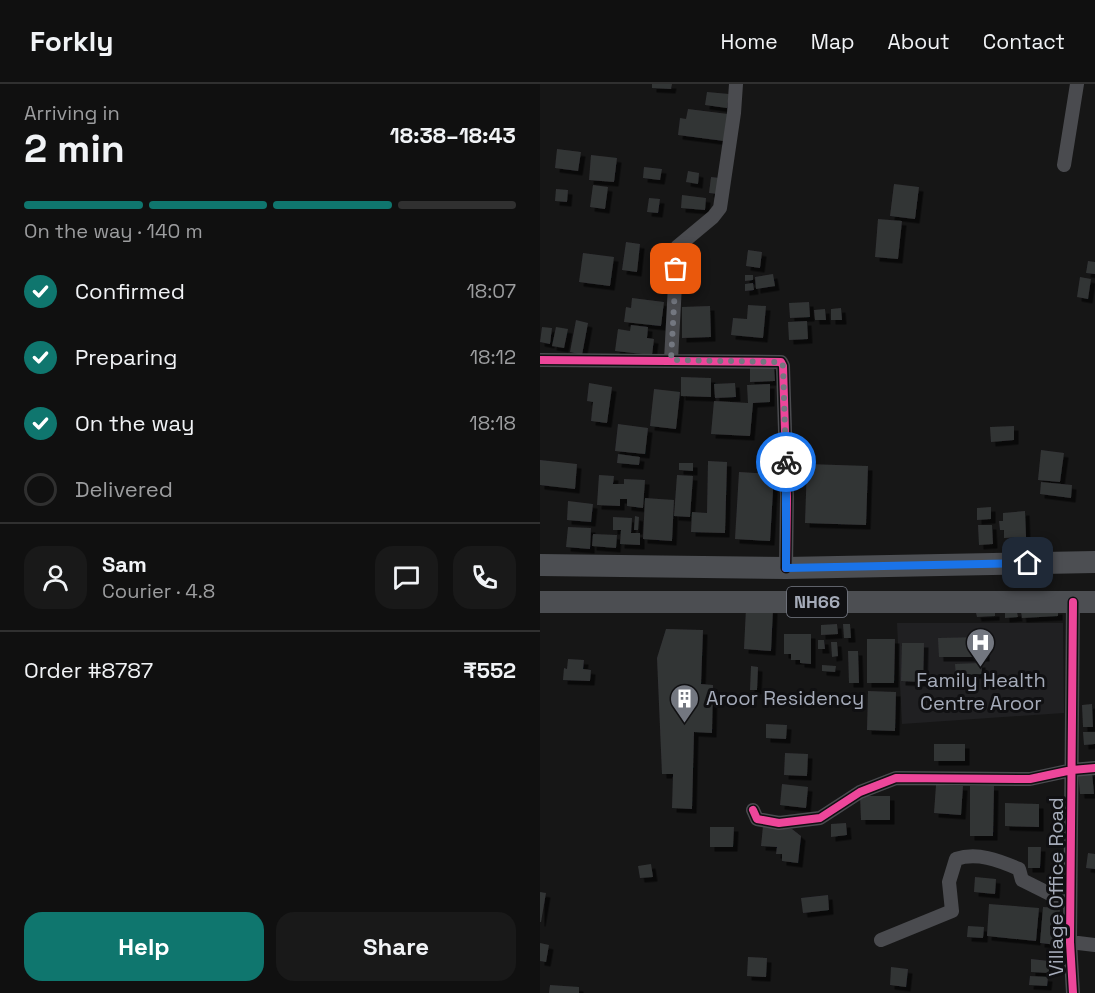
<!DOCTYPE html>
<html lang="en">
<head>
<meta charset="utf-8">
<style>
	:root { --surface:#101010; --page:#191919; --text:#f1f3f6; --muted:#9c9d9f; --line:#303030; --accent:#0f766e }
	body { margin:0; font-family:"Space Grotesk",sans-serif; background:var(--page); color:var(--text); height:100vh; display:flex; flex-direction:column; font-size:22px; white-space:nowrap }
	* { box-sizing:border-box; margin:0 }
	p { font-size:20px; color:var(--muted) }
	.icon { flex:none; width:33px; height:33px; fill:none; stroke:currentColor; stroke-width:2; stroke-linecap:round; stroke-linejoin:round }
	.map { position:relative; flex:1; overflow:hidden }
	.sheet { display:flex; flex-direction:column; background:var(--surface); width:540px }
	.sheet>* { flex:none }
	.pin { position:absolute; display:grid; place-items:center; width:51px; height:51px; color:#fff; margin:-26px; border-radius:12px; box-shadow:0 3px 9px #0006 }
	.courier { position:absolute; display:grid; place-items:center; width:60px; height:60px; margin:-30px; border:4px solid #1a73e8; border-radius:50%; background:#fff; color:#222; box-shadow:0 2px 8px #0007 }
	.head em { font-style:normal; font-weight:600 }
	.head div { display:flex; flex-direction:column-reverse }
	.head { display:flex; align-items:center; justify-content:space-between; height:102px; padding:0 24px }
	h1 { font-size:39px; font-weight:600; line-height:45px }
	.bar { display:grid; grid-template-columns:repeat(4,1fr); gap:9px 6px; align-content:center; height:72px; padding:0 24px }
	.bar i { height:8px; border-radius:4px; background:var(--line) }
	.bar .on { background:var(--accent) }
	.bar p { grid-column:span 4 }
	.line { display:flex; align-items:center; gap:15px; padding:0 24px; border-top:2px solid var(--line) }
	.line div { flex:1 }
	.round { display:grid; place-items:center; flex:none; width:63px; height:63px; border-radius:18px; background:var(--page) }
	ol { padding:0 24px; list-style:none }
	li { display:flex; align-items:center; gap:18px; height:66px }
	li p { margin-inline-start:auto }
	li .icon { padding:6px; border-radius:50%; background:var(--accent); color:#fff; stroke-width:4 }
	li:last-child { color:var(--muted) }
	li i { width:33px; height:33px; border:3px solid var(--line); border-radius:50% }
	.button { display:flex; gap:12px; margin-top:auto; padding:12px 24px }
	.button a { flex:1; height:69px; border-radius:18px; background:var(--accent); color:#fff; font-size:24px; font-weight:600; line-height:69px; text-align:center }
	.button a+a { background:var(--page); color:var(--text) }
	header { display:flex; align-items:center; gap:36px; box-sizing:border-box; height:84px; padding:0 30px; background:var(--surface); border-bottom:2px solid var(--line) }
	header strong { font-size:28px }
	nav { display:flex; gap:33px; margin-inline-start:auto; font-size:21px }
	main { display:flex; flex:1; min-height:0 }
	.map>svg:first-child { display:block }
</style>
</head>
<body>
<header>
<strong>Forkly</strong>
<nav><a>Home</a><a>Map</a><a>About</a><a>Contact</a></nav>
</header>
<main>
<section class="sheet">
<div class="head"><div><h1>2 min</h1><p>Arriving in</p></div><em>18:38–18:43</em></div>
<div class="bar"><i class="on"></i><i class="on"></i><i class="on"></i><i></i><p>On the way · 140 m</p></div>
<ol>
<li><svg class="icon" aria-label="check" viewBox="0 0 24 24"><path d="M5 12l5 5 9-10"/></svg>Confirmed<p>18:07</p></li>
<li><svg class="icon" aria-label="check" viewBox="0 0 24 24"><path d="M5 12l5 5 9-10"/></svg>Preparing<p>18:12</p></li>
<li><svg class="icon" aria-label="check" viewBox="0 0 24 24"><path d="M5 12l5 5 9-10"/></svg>On the way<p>18:18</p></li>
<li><i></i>Delivered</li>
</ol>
<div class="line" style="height:108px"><a class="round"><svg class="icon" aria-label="person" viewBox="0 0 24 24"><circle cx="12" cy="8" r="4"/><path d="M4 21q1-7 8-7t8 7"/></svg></a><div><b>Sam</b><p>Courier · 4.8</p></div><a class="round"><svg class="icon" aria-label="chat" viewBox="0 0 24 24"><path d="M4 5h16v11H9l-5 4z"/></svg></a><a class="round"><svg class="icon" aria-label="phone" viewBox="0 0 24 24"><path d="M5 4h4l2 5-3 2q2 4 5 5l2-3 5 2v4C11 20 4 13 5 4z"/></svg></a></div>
<div class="line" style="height:78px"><div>Order #8787</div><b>₹552</b></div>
<div class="button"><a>Help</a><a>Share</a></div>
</section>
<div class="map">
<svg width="555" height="909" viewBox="0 0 555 909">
	<defs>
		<filter id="shadow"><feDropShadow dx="4.5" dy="4.5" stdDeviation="0" flood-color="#0009"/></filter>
	</defs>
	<rect width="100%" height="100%" fill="#161616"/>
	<path fill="#202022" d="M357,539h166l1,90 -162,11z"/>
	<path fill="#333436" filter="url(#shadow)" d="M112,0h20l-1,5 -19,-1z
		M167,8l22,2 -2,14 -22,-3z
		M148,25l40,5 -4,27 -46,-6 2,-17 6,1z
		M17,65l24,3 -3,19 -23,-3z
		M51,71l26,3 -3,24 -25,-2z
		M104,83l18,2 -2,11 -17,-2z
		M148,87l11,2 -1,11 -12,-2z
		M171,93l9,1 -2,16 -9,-1z
		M354,100l25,3 -4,32 -25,-3z
		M53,101l15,2 -3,22 -15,-2z
		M16,105l12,1 -1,12 -12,-1z
		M142,111l24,3 -1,12 -24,-2z
		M109,114l11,1 -2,14 -11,-1z
		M338,135l24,2 -4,38 -23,-2z
		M86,158l14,2 -3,28 -15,-2z
		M208,166l14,2 -2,16 -14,-2z
		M43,169l31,4 -4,29 -31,-4z
		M548,177l7,1v12l-9,-1z
		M233,190l2,12 -19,3 -1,-12z
		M205,191h8v5l-8,1z
		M540,193l11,2 -3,20 -11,-2z
		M213,199l1,7 -9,1v-7z
		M92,214l32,4 -3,24 -37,-4 2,-15 5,1z
		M269,218l1,15 -20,1 -1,-15z
		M208,221l18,1 -3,32 -32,-3 2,-17 14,1z
		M170,222l1,31 -29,1v-31z
		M301,224l1,12h-11v-11z
		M285,225l1,11h-11l-1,-10z
		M36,236l12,3 -6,32 -12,-3z
		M267,237l1,18 -19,1 -1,-18z
		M91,241l17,2 -1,11 7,1 -2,16 -37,-4 3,-22 12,2z
		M2,243l10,1 -2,16 -10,-2z
		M16,243l12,2 -4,19 -12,-2z
		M210,282h24l1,15 -25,1z
		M141,293l30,1v19l-30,-1z
		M49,299l23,4 -5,36 -16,-2 2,-19 -6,-1z
		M195,299l1,14 -21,1 -1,-14z
		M230,300v18l-17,1 -3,33 -39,-2 3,-33 34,2 -1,-18z
		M114,305l26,3 -4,37 -26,-3z
		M78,340l30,4 -3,26 -30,-3z
		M474,342v14l-23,2 -1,-15z
		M501,366l23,3 -4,29 -22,-2z
		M78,370l22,3 -1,8 -22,-2z
		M0,376l37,4 -2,25 -35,-4z
		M168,377l19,1 -2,71 -34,-1 1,-20 15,1z
		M139,379h14v8l-14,-1z
		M267,380l61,2 -2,59 -61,-2z
		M199,388l35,2 -4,67 -35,-2z
		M59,391l15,1 -1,8h11v-5l21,1 -2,28 -16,-2v-7h-7v7l-23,-1z
		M137,391l16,1 -3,41 -16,-1z
		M501,398l31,3 -1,13 -31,-4z
		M105,414l29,2 -2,41 -29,-2z
		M28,417l25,3 -2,18 -24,-2z
		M451,423v12l-14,1v-12z
		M485,427l1,26 -22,1v-8h-4l-1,-9h4v-8z
		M95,432l4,1 -1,13h-4z
		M73,433l19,1 -1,15h9v12l-20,-1 1,-14h-8z
		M438,441h14l1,19 -14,1z
		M28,443l23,1 -1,21 -24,-2z
		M53,450l24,1 -1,13 -24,-2z
		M206,524l27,1 -2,42 -27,-2z
		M518,526v6l-36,2 -1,-6z
		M455,528v4l-18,1 -1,-4z
		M477,528l1,5 -13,1v-5z
		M297,540l1,10 -17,1v-10z
		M303,540h7l1,14h-7z
		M126,545l37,1 -2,54 12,1 -1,48 -18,-1 -2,77 -20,-1 1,-34h-11l-5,-116z
		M244,550h27v30l-11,-1v-3h-9v-6h-7z
		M445,553v20h-46l-1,-19z
		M327,555h28l-1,44h-27z
		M278,556h6l1,9h-7z
		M291,558h6l1,14 -6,1z
		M362,559h22l-1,39 -22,-1z
		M308,567h10l1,32h-10z
		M28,575l16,1 -1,9 8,1 -1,11 -27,-1 1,-12 3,1z
		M441,579l1,11 -26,1 -1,-11z
		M282,581l14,1 -1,6 -13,-1z
		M211,582l7,1 -1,23h-7z
		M328,607l28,1 -1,39 -28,-1z
		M552,620l1,23h-10l-1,-22z
		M226,640l21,1 -1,14 -20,-1z
		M543,648h12v12l-11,1z
		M394,660h31v17h-31z
		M245,669l23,1 -1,22 -23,-1z
		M538,688h14l2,22h-14z
		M242,700l26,3 -2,21 -26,-3z
		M396,701l27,1 -2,29 -27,-2z
		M430,702h24l-1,50h-23z
		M320,712h30v24h-29z
		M465,719l34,1v23l-34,-1z
		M306,739l1,12 -16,2v-13z
		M223,742l29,3 9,7 -3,27 -16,-2v-7h-6l1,-7 -16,-1z
		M170,743h24l-1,20h-23z
		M488,763h13l-1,21h-12z
		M548,769l7,1v15l-9,-1z
		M111,780l2,13 -13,1 -2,-12z
		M435,793l21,2 -1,15 -21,-2z
		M0,808l6,1 -5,29h-1z
		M288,811l1,15 -26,3 -2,-15z
		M449,820l50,4 -3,33 -49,-5z
		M503,823l17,1 -3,37 -17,-2z
		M428,842l16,1 -1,11 -16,-1z
		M0,859l9,2 -3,17 -6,-1z
		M208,873l19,1 -1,19 -19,-1z
		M491,875l18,2v12l-18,-1z
		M351,883l17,2 -2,18 -16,-2z
		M490,892l18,1 -1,9 -18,-1z
		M10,901l29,2v6h-30z"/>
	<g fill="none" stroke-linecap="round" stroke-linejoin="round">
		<path stroke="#4a4b4f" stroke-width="14" d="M524,81l13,-81
			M0,276l241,2 2,4 4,130 -1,72
			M131,276l6,-113 36,-30 7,-9 14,-95 2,-29
			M533,518l-3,340 3,51
			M213,726l4,9 22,4 41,-5 40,-26 36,-14 134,1 42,-9 23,-2
			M341,856l71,-29 -3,-29 7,-23c21,-7 42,1 63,10l3,11 48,24
			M530,858l25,3"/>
		<path stroke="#4c4e52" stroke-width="22" d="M0,481l246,3 309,-6
			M0,518h555"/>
		<defs>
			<path id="cycleway" d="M0,276l241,2 2,4 4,130 -1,72
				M533,518l-3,340 3,51
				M213,726l4,9 22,4 41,-5 40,-26 36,-14 134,1 42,-9 23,-2"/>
		</defs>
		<use href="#cycleway" stroke="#101012" stroke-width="11"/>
		<use href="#cycleway" stroke="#ed469a" stroke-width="8"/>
	</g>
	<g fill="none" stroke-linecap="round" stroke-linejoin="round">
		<path stroke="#737780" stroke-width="6" stroke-dasharray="0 10.8" d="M136,185l-5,91 110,2 2,4 3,96"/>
		<path stroke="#1a73e8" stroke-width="8" d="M246,378v106l242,-5"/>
	</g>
	<defs>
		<symbol id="hospital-pin" viewBox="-11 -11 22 30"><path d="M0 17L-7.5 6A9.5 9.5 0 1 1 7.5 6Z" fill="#737780" stroke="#101012"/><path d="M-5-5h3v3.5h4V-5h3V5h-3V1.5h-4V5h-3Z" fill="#fff"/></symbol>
		<symbol id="building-pin" viewBox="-11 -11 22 30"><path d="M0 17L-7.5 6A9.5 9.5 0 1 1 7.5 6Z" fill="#737780" stroke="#101012"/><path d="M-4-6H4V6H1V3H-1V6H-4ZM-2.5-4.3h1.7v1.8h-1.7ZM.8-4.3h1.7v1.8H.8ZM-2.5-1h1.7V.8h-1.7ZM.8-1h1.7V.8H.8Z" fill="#fff"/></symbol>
	</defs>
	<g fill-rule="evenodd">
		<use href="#hospital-pin" x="424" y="542" width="33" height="45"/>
		<use href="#building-pin" x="128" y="598" width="33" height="45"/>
	</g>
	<g text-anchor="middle" stroke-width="6" stroke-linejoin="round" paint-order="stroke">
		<rect fill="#101012" stroke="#787c87" stroke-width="1.5" x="247" y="503" width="60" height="30" rx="4.5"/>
		<g font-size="18" font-weight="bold" fill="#a5abb9">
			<text x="277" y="524">NH66</text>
		</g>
		<g font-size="20" fill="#a5abb9" stroke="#101012">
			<text x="441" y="603">Family Health<tspan x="441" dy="23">Centre Aroor</tspan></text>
			<text x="166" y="621" text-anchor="start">Aroor Residency</text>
		</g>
		<g font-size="20" fill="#a5abb9" stroke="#101012">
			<text transform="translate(516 803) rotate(-90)" y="7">Village Office Road</text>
		</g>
	</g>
</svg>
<div class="pin" style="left:136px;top:185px;background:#ea580c"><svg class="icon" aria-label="bag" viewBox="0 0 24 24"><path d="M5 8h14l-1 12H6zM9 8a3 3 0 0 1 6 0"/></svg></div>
<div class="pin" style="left:488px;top:479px;background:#1f2937"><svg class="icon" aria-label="home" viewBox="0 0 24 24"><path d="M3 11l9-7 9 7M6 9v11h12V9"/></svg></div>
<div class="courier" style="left:246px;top:378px"><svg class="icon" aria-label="bike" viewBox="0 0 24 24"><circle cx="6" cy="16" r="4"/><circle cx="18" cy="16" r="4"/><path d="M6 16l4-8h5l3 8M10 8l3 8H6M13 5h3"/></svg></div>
</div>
</main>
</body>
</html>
